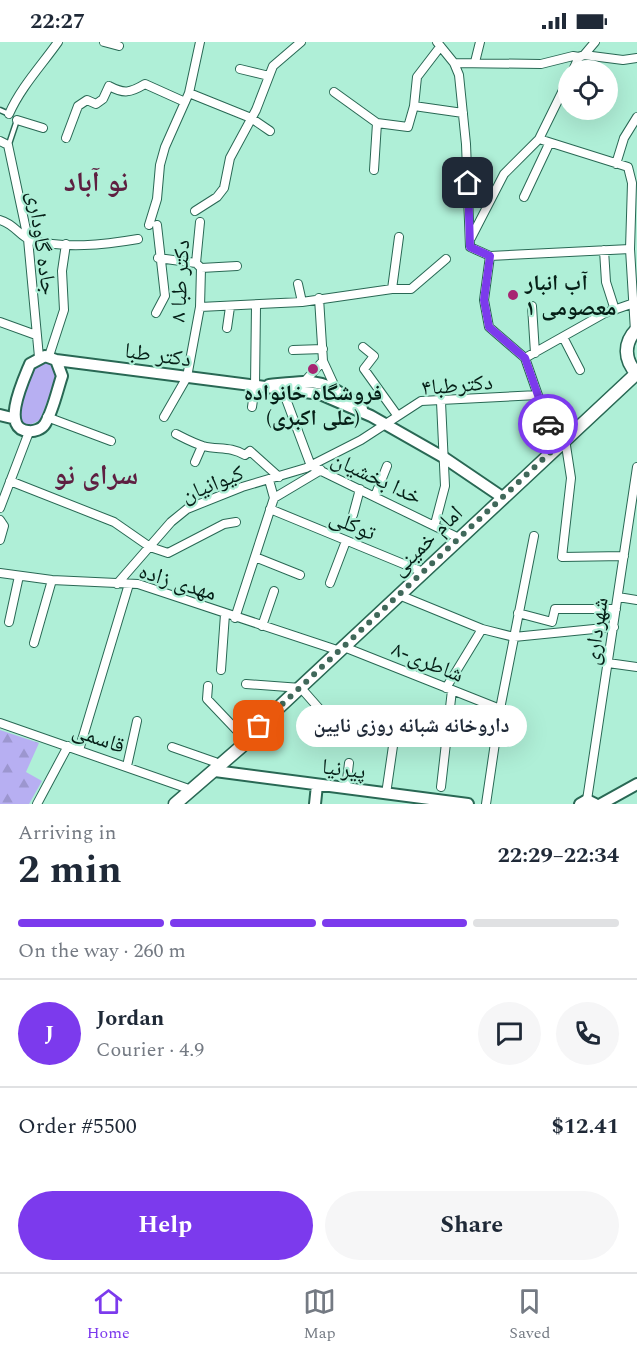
<!DOCTYPE html>
<html lang="en">
<head>
<meta charset="utf-8">
<style>
	:root { --surface:#fff; --page:#f6f6f7; --text:#1f2937; --muted:#747a83; --line:#e0e1e3; --accent:#7c3aed }
	body { margin:0; font-family:Spectral,"Noto Naskh Arabic",serif; background:var(--page); color:var(--text); height:100vh; display:flex; flex-direction:column; font-size:22px; white-space:nowrap }
	* { box-sizing:border-box; margin:0 }
	p { font-size:20px; color:var(--muted) }
	.icon { flex:none; width:33px; height:33px; fill:none; stroke:currentColor; stroke-width:2; stroke-linecap:round; stroke-linejoin:round }
	.map { position:relative; height:762px; overflow:hidden }
	.sheet { display:flex; flex-direction:column; background:var(--surface); flex:1 }
	.sheet>* { flex:none }
	.buttons { position:absolute; left:558px; top:18px; display:grid; gap:12px }
	.buttons a { display:grid; place-items:center; width:60px; height:60px; border-radius:50%; background:var(--surface); box-shadow:0 6px 24px #0002; font-size:30px }
	.pin { position:absolute; display:grid; place-items:center; width:51px; height:51px; color:#fff; margin:-26px; border-radius:12px; box-shadow:0 3px 9px #0006 }
	.courier { position:absolute; display:grid; place-items:center; width:60px; height:60px; margin:-30px; border:4px solid #7c3aed; border-radius:50%; background:#fff; color:#222; box-shadow:0 2px 8px #0007 }
	.bubble { position:absolute; height:42px; border-radius:21px; background:var(--surface); box-shadow:0 6px 24px #0002; font-size:20px; font-weight:700; line-height:42px; text-align:center }
	.overview em { font-style:normal; font-weight:700 }
	.overview div { display:flex; flex-direction:column-reverse }
	.overview { display:flex; align-items:center; justify-content:space-between; height:102px; padding:0 18px }
	h1 { font-size:39px; font-weight:700; line-height:45px }
	.bar { display:grid; grid-template-columns:repeat(4,1fr); gap:9px 6px; align-content:center; height:72px; padding:0 18px }
	.bar i { height:8px; border-radius:4px; background:var(--line) }
	.bar .on { background:var(--accent) }
	.bar p { grid-column:span 4 }
	.line { display:flex; align-items:center; gap:15px; padding:0 18px; border-top:2px solid var(--line) }
	.line div { flex:1 }
	.round { display:grid; place-items:center; flex:none; width:63px; height:63px; border-radius:32px; background:var(--page) }
	.cta { display:flex; gap:12px; margin-top:auto; padding:12px 18px }
	.cta a { flex:1; height:69px; border-radius:36px; background:var(--accent); color:#fff; font-size:24px; font-weight:700; line-height:69px; text-align:center }
	.cta a+a { background:var(--page); color:var(--text) }
	.status { display:flex; justify-content:space-between; align-items:center; height:42px; padding:0 30px; background:var(--surface); direction:ltr }
	.status svg { height:16px; fill:currentColor }
	.tabs { display:flex; justify-content:space-around; align-items:center; height:84px; border-top:2px solid var(--line); background:var(--surface); font-size:16px; color:var(--muted) }
	.tabs a { display:grid; justify-items:center; gap:3px }
	.tabs .on { color:var(--accent) }
	.map>svg:first-child { display:block }
</style>
</head>
<body>
<div class="status"><b>22:27</b><svg viewBox="0 0 49 12"><path d="M0 12V9h3v3zM5 12V6h3v6zM10 12V3h3v9zM15 12V0h3v12zM26 1h20v11H26zM47 4h2v5h-2z"/></svg></div>
<div class="map">
<svg width="637" height="762" viewBox="0 0 637 762">
	<defs>
		<pattern id="forest-firs" width="22" height="20" patternUnits="userSpaceOnUse" patternTransform="scale(1.5)"><rect width="22" height="20" fill="#b7aff2"/><path d="M5 1l3.5 6h-7zM16 11l3.5 6h-7z" fill="#9c96cf"/></pattern>
	</defs>
	<rect width="100%" height="100%" fill="#afefd7"/>
	<path fill="#b7aff2" d="M45,319l9,3 3,11 -17,45 -12,6 -7,-4 -5,-9 17,-46z"/>
	<path fill="url(#forest-firs)" d="M0,688l39,13 -13,29 16,9 -13,23h-29z"/>
	<g fill="none" stroke-linecap="round" stroke-linejoin="round">
		<defs>
			<path id="lane" d="M0,68l9,4
				M9,102l8,-24"/>
			<path id="street" d="M104,0l15,4
				M437,0l17,21 5,12 7,69 4,103 20,9 140,-7
				M584,13l39,5 14,-2
				M475,20l5,-20
				M454,21l87,1 32,-8 6,1
				M240,27l29,7
				M573,28l6,-13 5,-2 11,-13
				M334,50l43,31 31,4 6,-21 3,-29 23,-30
				M189,51l62,25 19,13
				M414,64l49,7
				M9,72c12,-27 32,-48 49,-72
				M17,78l26,8
				M66,96l12,-32 9,-6 9,4 7,-5 6,-13c15,8 21,7 36,-2l40,18
				M539,97l89,28 4,16 -2,66 5,82
				M0,99l8,4 20,94 11,118
				M616,122l8,-26 13,-21
				M374,128l3,-47
				M524,155l25,-53
				M195,169l22,-14 7,-9 6,-30 26,-48 17,-44 28,-24
				M0,178c15,4 20,17 31,20 34,9 72,5 107,-1
				M149,183l8,-26 3,-34 5,-18 24,-54 11,-51
				M471,196l33,-64 35,-35 29,-59
				M604,208l2,32 9,28
				M490,214l-6,44 5,27 36,31 31,89
				M158,216l38,5
				M201,226l36,-2
				M298,242l4,18
				M392,247h19l35,-30
				M319,256l4,63 12,26
				M532,264l3,47
				M200,265l102,-5 90,-13 7,-52
				M156,271l9,-17 -8,-71
				M0,280l36,13
				M227,286l3,-21
				M563,295l17,33
				M363,305l11,9 -10,13 33,46
				M293,308l30,-1
				M49,314l15,-46 -2,-39 4,-27
				M525,316l80,-45 26,-9
				M305,339l18,-20
				M283,349l28,75
				M252,365l3,-21 1,-80
				M47,375l64,24
				M164,375l23,-40 13,-70 1,-39 -5,-5 4,-41
				M176,392c8,4 17,9 27,12 15,4 27,0 42,9l5,-4 29,26
				M565,397l6,39 -9,79 62,-1
				M195,420l7,-16
				M311,424l148,72
				M10,439l104,41 36,25 18,6 56,-29 12,-2
				M375,454l12,-30
				M274,456l47,-28
				M0,466l29,-76
				M270,467l153,63
				M353,473l7,-26
				M0,478l4,6 -4,14
				M435,482l10,-38 -4,-84
				M255,515l45,18
				M0,531l52,7 86,4 202,67
				M330,541l16,-42
				M117,542l54,-62 16,-13 55,-22 64,-19 55,-28 60,-39 117,-6
				M399,553l83,34 32,8 100,-10
				M618,555l19,3
				M518,571l34,9 3,-13h61
				M235,576l39,-120 -5,-18
				M9,580l10,-46
				M262,584l12,-35
				M34,601l18,-63
				M344,605l156,62
				M608,621l29,4
				M221,628l4,-56
				M246,642l55,4 22,25
				M208,644l-1,13 38,40
				M446,646l36,-59
				M406,676l42,6
				M0,681l186,65
				M172,705l43,15
				M79,708l50,-166
				M127,724l10,-45
				M441,745l11,-97
				M346,746l3,-25
				M386,752l7,-48
				M587,758l50,-333
				M37,762l31,-58
				M486,762l14,-95 34,-173"/>
			<path id="secondary" d="M45,314l11,4 6,16c-5,15 -9,35 -17,48 -3,5 -11,8 -17,7 -28,-2 -4,-52 2,-67z
				M56,318l264,34 51,22 72,41 59,40
				M269,343c49,-5 53,-8 93,24
				M0,373l12,3
				M215,729l253,33
				M315,762l2,-19
				M580,762l7,-4 8,4
				M601,762l36,-20"/>
			<path id="primary" d="M637,287c-14,14 -13,31 0,45
				M175,762l67,-58 3,-7 391,-365"/>
		</defs>
		<use href="#lane" stroke="#296854" stroke-width="7"/>
		<use href="#street" stroke="#296854" stroke-width="10"/>
		<use href="#secondary" stroke="#296854" stroke-width="14"/>
		<use href="#primary" stroke="#296854" stroke-width="15"/>
		<use href="#lane" stroke="#fff" stroke-width="4"/>
		<use href="#street" stroke="#fff" stroke-width="8"/>
		<use href="#secondary" stroke="#fff" stroke-width="10"/>
		<use href="#primary" stroke="#fff" stroke-width="12"/>
	</g>
	<g fill="none" stroke-linecap="round" stroke-linejoin="round">
		<path stroke="#40685a" stroke-width="6" stroke-dasharray="0 10.8" d="M259,684l297,-279 -8,-23"/>
		<path stroke="#7c3aed" stroke-width="8" d="M468,141l2,64 20,9 -6,44 5,27 36,31 23,66"/>
	</g>
	<g fill="#a72572" stroke="#afefd7" stroke-width="2">
		<circle cx="513" cy="253" r="6"/>
		<circle cx="313" cy="327" r="6"/>
	</g>
	<g text-anchor="middle" stroke-width="4.5" stroke-linejoin="round" paint-order="stroke">
		<g font-size="22" fill="#051f17" stroke="#afefd7">
			<text transform="translate(43 201) rotate(82)" y="8">جاده گاوداری</text>
			<text transform="translate(179 239) rotate(-87)" y="8">دکتر طبا ۸</text>
			<text transform="translate(158 312) rotate(8)" y="8">دکتر طبا</text>
			<text transform="translate(457 342) rotate(-5)" y="8">دکترطبا۴</text>
			<text transform="translate(377 435) rotate(25)" y="8">خدا بخشیان</text>
			<text transform="translate(212 441) rotate(-22)" y="8">کیوانیان</text>
			<text transform="translate(353 482) rotate(22)" y="8">توکلی</text>
			<text transform="translate(426 498) rotate(-44)" y="8">امام خمینی</text>
			<text transform="translate(178 539) rotate(17)" y="8">مهدی زاده</text>
			<text transform="translate(595 589) rotate(-82)" y="8">شهرداری</text>
			<text transform="translate(428 619) rotate(22)" y="8">۸-شاطری</text>
			<text transform="translate(99 695) rotate(19)" y="8">قاسمی</text>
			<text transform="translate(344 726) rotate(7)" y="8">پیرنیا</text>
		</g>
		<g font-size="22" font-weight="bold" fill="#051f17" stroke="#afefd7" text-anchor="start">
			<text x="525" y="248">آب انبار<tspan x="525" dy="25">معصومی ۱</tspan></text>
			<text x="313" y="358" text-anchor="middle">فروشگاه خانواده<tspan x="313" dy="25">(علی اکبری)</tspan></text>
		</g>
		<g font-size="28" font-weight="bold" fill="#5e1f41" stroke="#afefd7">
			<text x="96" y="149">نو آباد</text>
			<text x="96" y="442">سرای نو</text>
		</g>
	</g>
</svg>
<div class="buttons">
<a><svg class="icon" aria-label="locate" viewBox="0 0 24 24"><circle cx="12" cy="12" r="6"/><path d="M12 2v4M12 18v4M2 12h4M18 12h4"/></svg></a>
</div>
<div class="pin" style="left:259px;top:684px;background:#ea580c"><svg class="icon" aria-label="bag" viewBox="0 0 24 24"><path d="M5 8h14l-1 12H6zM9 8a3 3 0 0 1 6 0"/></svg></div>
<div class="pin" style="left:468px;top:141px;background:#1f2937"><svg class="icon" aria-label="home" viewBox="0 0 24 24"><path d="M3 11l9-7 9 7M6 9v11h12V9"/></svg></div>
<div class="courier" style="left:548px;top:382px"><svg class="icon" aria-label="car" viewBox="0 0 24 24"><path d="M5 17H2v-5l4-1 3-4h7l3 4 3 1v5h-3M9 17h6M6 11h13"/><circle cx="7" cy="17" r="2"/><circle cx="17" cy="17" r="2"/></svg></div>
<div class="bubble" style="left:296px;top:663px;width:231px">داروخانه شبانه روزی نایین</div>
</div>
<section class="sheet">
<div class="overview"><div><h1>2 min</h1><p>Arriving in</p></div><em>22:29–22:34</em></div>
<div class="bar"><i class="on"></i><i class="on"></i><i class="on"></i><i></i><p>On the way · 260 m</p></div>
<div class="line" style="height:108px"><b class="round" style="background:var(--accent);color:#fff">J</b><div><b>Jordan</b><p>Courier · 4.9</p></div><a class="round"><svg class="icon" aria-label="chat" viewBox="0 0 24 24"><path d="M4 5h16v11H9l-5 4z"/></svg></a><a class="round"><svg class="icon" aria-label="phone" viewBox="0 0 24 24"><path d="M5 4h4l2 5-3 2q2 4 5 5l2-3 5 2v4C11 20 4 13 5 4z"/></svg></a></div>
<div class="line" style="height:78px"><div>Order #5500</div><b>$12.41</b></div>
<div class="cta"><a>Help</a><a>Share</a></div>
</section>
<nav class="tabs">
<a class="on"><svg class="icon" aria-label="home" viewBox="0 0 24 24"><path d="M3 11l9-7 9 7M6 9v11h12V9"/></svg>Home</a>
<a><svg class="icon" aria-label="map" viewBox="0 0 24 24"><path d="M3 6l6-2 6 2 6-2v14l-6 2-6-2-6 2zM9 4v14M15 6v14"/></svg>Map</a>
<a><svg class="icon" aria-label="saved" viewBox="0 0 24 24"><path d="M7 4h10v16l-5-4-5 4z"/></svg>Saved</a>
</nav>
</body>
</html>
